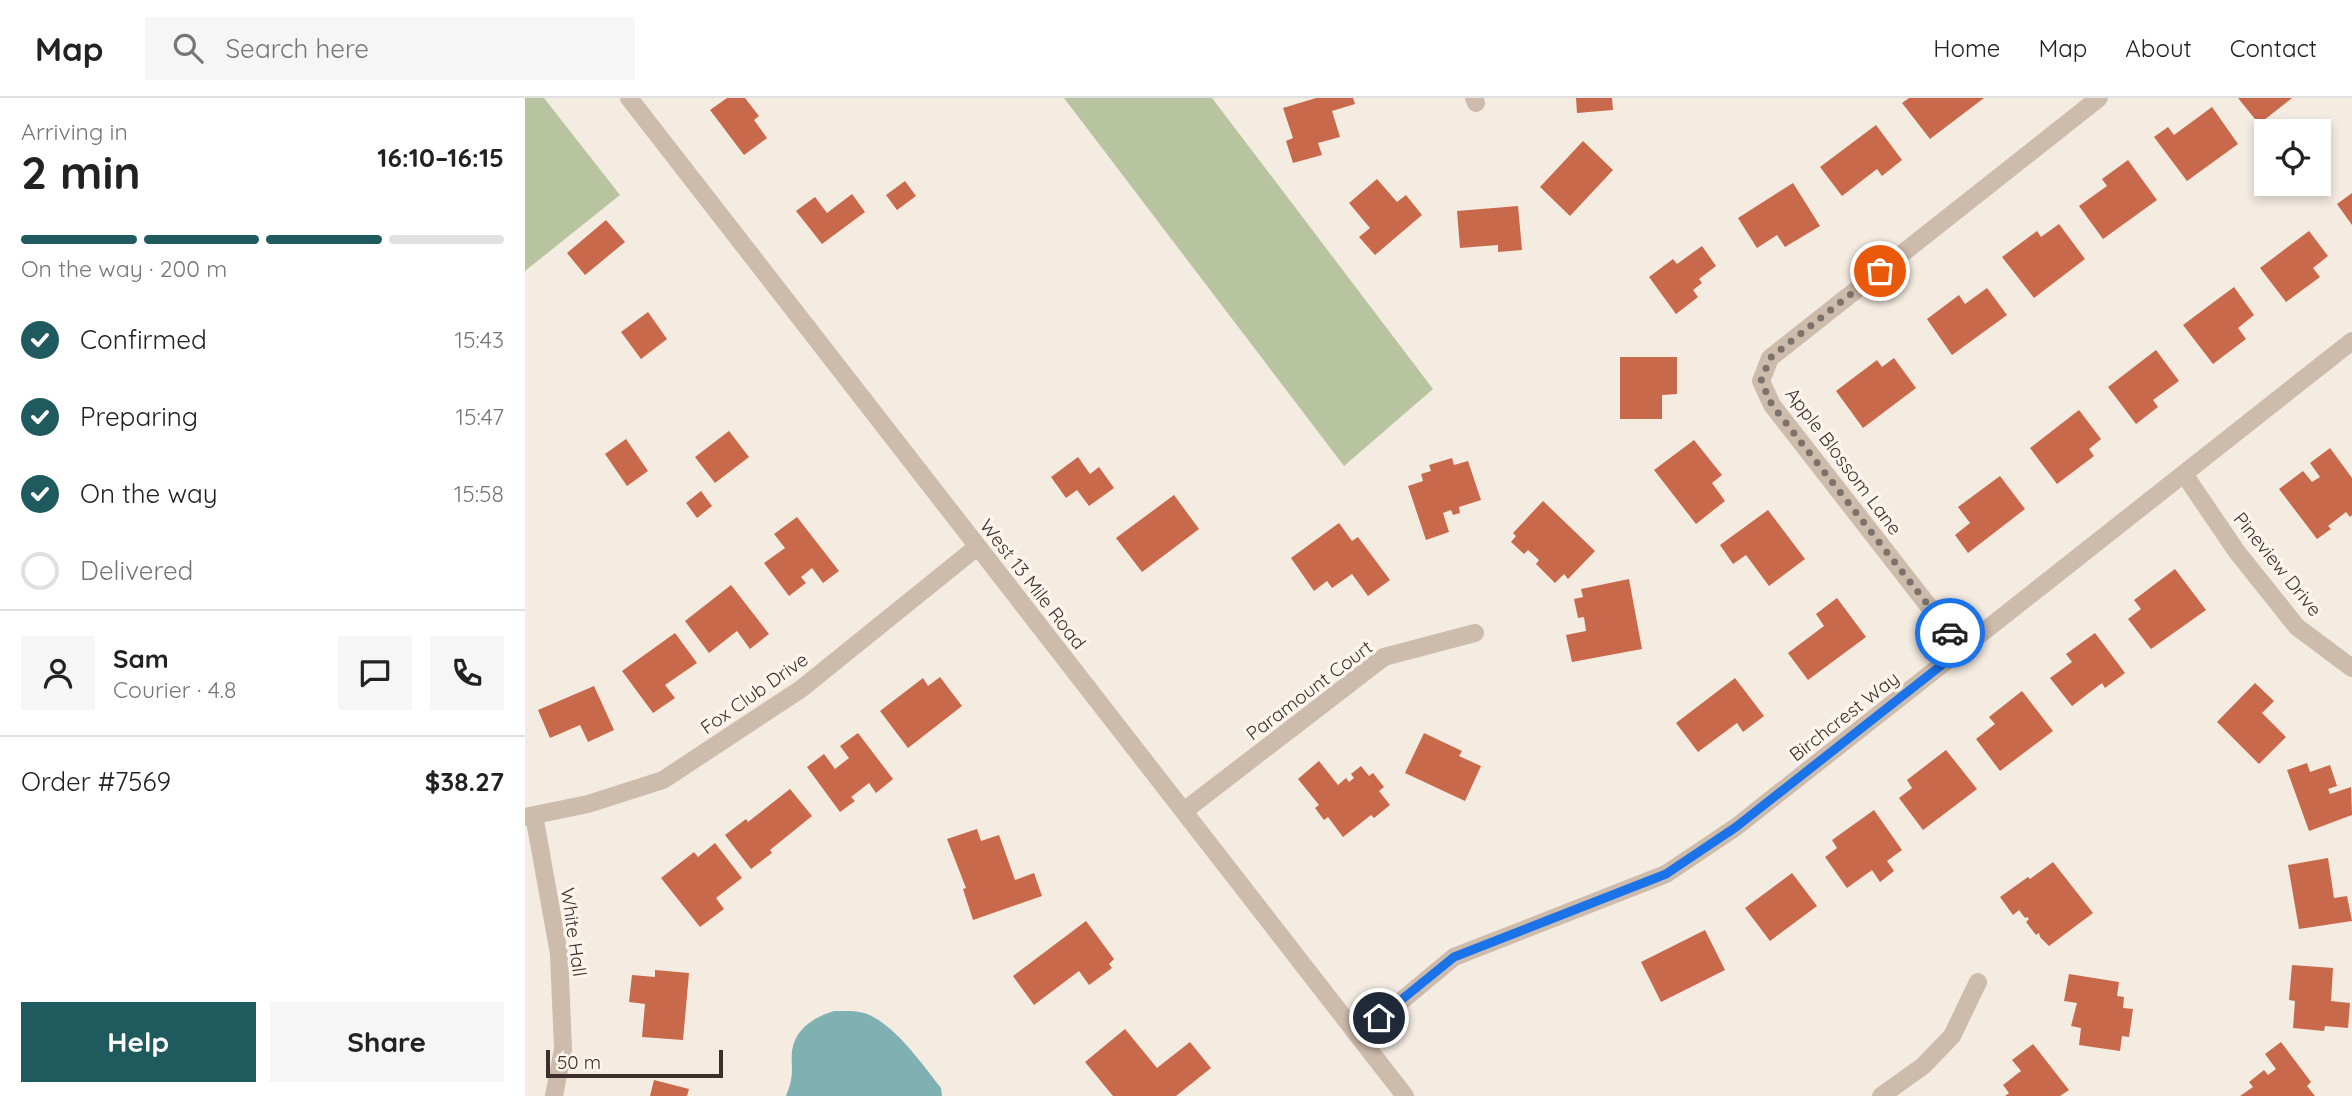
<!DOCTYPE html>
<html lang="en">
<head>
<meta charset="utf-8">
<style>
	:root { --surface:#fff; --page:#f6f6f6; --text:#222; --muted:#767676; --line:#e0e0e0; --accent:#1f5a5e }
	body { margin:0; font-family:Quicksand,sans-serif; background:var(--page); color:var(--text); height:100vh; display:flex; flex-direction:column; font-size:26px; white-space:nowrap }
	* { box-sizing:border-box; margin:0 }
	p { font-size:23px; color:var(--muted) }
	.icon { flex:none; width:38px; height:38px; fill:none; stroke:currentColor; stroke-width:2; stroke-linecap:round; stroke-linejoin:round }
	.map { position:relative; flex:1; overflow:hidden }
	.sheet { display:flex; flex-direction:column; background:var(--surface); width:525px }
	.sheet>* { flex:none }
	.tools { position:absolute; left:1729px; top:21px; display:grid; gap:14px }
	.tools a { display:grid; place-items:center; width:77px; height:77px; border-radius:0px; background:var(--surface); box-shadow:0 4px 10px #0003; font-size:35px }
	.scale { position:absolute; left:21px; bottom:18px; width:177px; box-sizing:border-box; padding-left:7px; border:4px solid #3b302b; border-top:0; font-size:19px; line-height:24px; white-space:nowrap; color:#3b302b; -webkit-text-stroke:5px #fbf5ee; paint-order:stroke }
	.pin { position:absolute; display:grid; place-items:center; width:60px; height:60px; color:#fff; margin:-30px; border:4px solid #fff; border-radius:50%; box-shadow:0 2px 7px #0007 }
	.courier { position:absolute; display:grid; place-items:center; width:70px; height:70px; margin:-35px; border:5px solid #1a73e8; border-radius:50%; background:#fff; color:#222; box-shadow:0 2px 9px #0007 }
	.summary em { font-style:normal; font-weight:800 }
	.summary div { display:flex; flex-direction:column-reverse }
	.summary { display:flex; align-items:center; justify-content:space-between; height:119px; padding:0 21px }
	h1 { font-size:46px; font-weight:800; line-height:52px }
	.bar { display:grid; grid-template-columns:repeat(4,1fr); gap:10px 7px; align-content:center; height:84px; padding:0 21px }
	.bar i { height:9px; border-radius:5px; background:var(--line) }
	.bar .selected { background:var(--accent) }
	.bar p { grid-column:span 4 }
	.line { display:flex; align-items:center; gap:18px; padding:0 21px; border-top:2px solid var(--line) }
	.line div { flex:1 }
	.round { display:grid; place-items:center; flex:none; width:74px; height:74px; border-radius:0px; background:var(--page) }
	ol { padding:0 21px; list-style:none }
	li { display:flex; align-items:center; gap:21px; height:77px }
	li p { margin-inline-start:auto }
	li .icon { padding:7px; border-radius:50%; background:var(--accent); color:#fff; stroke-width:4 }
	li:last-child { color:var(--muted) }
	li i { width:38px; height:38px; border:4px solid var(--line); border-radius:50% }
	.cta { display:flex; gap:14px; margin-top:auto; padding:14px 21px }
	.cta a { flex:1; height:80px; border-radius:0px; background:var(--accent); color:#fff; font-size:28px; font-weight:800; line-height:80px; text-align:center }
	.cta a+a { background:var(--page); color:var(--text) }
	header { display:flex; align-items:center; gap:42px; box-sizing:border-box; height:98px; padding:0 35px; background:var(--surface); border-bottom:2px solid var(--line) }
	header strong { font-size:33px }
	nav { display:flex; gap:38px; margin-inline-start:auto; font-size:24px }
	.search { width:490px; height:63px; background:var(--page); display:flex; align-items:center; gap:18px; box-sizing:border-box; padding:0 24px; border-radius:0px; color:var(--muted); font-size:26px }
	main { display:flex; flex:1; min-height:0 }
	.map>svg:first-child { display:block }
</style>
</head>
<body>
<header>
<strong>Map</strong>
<div class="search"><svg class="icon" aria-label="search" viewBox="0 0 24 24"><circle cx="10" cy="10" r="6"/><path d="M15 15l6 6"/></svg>Search here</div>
<nav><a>Home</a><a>Map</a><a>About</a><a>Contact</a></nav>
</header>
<main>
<section class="sheet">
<div class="summary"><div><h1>2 min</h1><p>Arriving in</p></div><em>16:10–16:15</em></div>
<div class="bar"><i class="selected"></i><i class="selected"></i><i class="selected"></i><i></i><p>On the way · 200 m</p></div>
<ol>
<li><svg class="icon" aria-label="check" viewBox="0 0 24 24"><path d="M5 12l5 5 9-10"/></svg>Confirmed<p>15:43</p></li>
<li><svg class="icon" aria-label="check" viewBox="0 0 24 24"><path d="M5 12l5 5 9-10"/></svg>Preparing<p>15:47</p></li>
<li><svg class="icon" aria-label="check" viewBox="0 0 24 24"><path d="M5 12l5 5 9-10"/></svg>On the way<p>15:58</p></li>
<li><i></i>Delivered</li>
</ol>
<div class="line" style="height:126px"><a class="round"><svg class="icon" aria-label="person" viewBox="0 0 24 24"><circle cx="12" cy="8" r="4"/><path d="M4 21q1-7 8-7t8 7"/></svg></a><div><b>Sam</b><p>Courier · 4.8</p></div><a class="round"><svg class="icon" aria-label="chat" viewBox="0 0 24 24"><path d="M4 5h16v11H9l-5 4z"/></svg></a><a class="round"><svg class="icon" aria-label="phone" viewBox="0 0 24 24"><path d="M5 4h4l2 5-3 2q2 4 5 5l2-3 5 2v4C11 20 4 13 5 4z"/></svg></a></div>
<div class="line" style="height:91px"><div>Order #7569</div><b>$38.27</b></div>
<div class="cta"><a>Help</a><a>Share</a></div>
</section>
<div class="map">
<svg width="1827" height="998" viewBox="0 0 1827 998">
	<rect width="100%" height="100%" fill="#f4ebe1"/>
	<path fill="#b8c4a0" d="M0,0h19l76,97 -95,76z
		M539,0h148l221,291 -89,77z"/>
	<path fill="#7fb0b2" d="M309,913c11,0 23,-1 33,3 28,11 56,51 74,74l1,8h-156c2,-5 4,-11 5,-16 2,-9 0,-19 1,-29 3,-22 22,-34 42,-40z"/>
	<path fill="#c8694b" d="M202,0h18l14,18 -5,4 13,18 -23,17 -34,-45z
		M791,0h37l2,6 -23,7 8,26 -22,6 4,12 -29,8 -7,-22 7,-3 -10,-30z
		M1051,0h36l1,12 -36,3z
		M1384,0h75l-54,41 -28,-36z
		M1713,0h54l-33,26z
		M1687,9l26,37 -51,37 -33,-44 14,-10 6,8z
		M1351,27l26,35 -20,16 -5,-7 -35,27 -22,-29z
		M1058,43l30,29 -43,46 -30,-29z
		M1603,62l29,40 -54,39 -24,-33 28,-20 -5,-7z
		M852,81l20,23 9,-7 16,20 -47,40 -16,-18 11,-9 -21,-25z
		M380,83l11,15 -19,14 -11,-15z
		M1268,85l27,43 -35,21 -8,-12 -20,13 -19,-30z
		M1827,95v32l-15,-21z
		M327,96l13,18 -43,32 -26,-33 19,-14 12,16z
		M993,108l4,44 -24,2v-7l-38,3 -3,-37z
		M81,122l19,22 -40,33 -18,-22z
		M1534,126l26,35 -51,39 -32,-41 35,-26 4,6z
		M1784,133l19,25 -15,12 7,9 -34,25 -26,-34z
		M1177,148l14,20 -17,13 3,4 -9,7 5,7 -22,17 -27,-37 24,-18 4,5z
		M1709,189l20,28 -16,13 8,11 -33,25 -30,-39z
		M1462,190l20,27 -55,40 -25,-36 32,-24 6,9z
		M123,214l19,27 -26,20 -20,-27z
		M1631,252l23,31 -26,19 5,7 -22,17 -28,-37z
		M1095,259h57v37l-15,1v24h-42z
		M1369,260l22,30 -53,40 -27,-37 41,-31 5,7z
		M1554,312l22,29 -12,10 5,7 -37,28 -27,-36z
		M204,333l20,26 -34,26 -20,-26z
		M101,341l22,32 -21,15 -22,-32z
		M1169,342l28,35 -10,8 13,18 -29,23 -42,-54z
		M1805,350l22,30v37l-2,2 -4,-5 -18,14 3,3 -14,10 -38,-50 24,-18 9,11 8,-5 -10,-14z
		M553,359l12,17 9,-7 15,21 -25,18 -12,-16 -11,8 -15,-21z
		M927,360l2,7 14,-4 13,39 -22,7 1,6 -7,2 -2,-5 -8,3 6,19 -23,8 -18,-54 15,-5 -2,-7 10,-3 -2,-6z
		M1475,378l25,33 -57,44 -13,-18 15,-12 -12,-16z
		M176,393l11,15 -15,12 -11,-15z
		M649,397l25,34 -57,43 -26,-34z
		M1018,403l52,50 -27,28 -4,-5 -9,9 -19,-19 3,-4 -11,-10 -4,4 -13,-12 5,-6 -3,-3z
		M1243,412l37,49 -36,27 -23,-31 -13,9 -13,-19z
		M272,419l42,54 -16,12 -11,-15 -11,9 5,6 -17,13 -25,-33 21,-15 -11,-14z
		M814,425l13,18 6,-4 32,43 -22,16 -16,-22 -20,14 -5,-7 -13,10 -23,-33z
		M1650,471l31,41 -55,39 -23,-30 13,-10 -7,-9z
		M1104,481l13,70 -70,13 -6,-27 20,-4 -2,-14 -6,1 -4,-19 9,-2 -2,-8z
		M206,487l38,49 -19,15 -13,-18 -28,22 -24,-32z
		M1312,500l29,39 -58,43 -20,-27 36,-27 -8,-12z
		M150,535l22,30 -32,22 10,13 -22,15 -31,-42z
		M1570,535l30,40 -20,15 -3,-5 -30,23 -22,-28 22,-16 -6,-8z
		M415,579l22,29 -54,42 -28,-37 43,-33 5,8z
		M1210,580l29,38 -21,16 -6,-9 -39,29 -22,-29z
		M1730,585l19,18 -12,12 24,24 -27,27 -42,-42z
		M69,588l20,44 -26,12 -8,-17 -30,13 -12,-28z
		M1497,593l31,40 -53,40 -24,-32 19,-15 -6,-7z
		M333,635l35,46 -17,14 -7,-10 -18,14 4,4 -15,11 -33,-45 17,-13 11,15 14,-11 -9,-12z
		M899,635l38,18 -3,5 22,10 -16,35 -60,-28z
		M1421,652l31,39 -54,41 -24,-32 13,-10 -5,-8z
		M794,663l19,24 8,-7 3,4 5,-4 -3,-4 10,-8 8,10 4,-3 11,14 -5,4 11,14 -16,13 -3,-3 -28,22 -15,-20 -4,3 -9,-12 4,-3 -21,-26z
		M1782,665l3,9 20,-7 7,21 -9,3 2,5 21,-7 1,28 -43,16 -22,-61z
		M265,691l22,27 -42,34 2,3 -21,16 -26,-34 21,-16 2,3z
		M1349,712l28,40 -15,11 7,10 -14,11 -8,-12 -25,18 -22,-31 12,-9 -5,-8z
		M452,731l4,12 18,-6 16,45 19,-7 8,23 -69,24 -10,-31 3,-1 -19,-49z
		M190,745l27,35 -26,20 8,11 -24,18 -39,-49 33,-26 4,5z
		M1803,760l6,40 13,-2 5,25 -53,8 -11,-64z
		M1528,764l40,51 -44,33 -9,-9 -1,-4 -3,2 -10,-13 3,-3 -2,-2 -2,1 -6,-8 -6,5 -13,-18 28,-20 2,2z
		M1267,775l25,33 -47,35 -25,-33z
		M561,823l28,38 -5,5 3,4 -23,17 -10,-14 -45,34 -21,-29z
		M1180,832l20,40 -64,32 -20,-40z
		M1767,867l41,3 -2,33 19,2 -2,25 -23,-2 -1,5 -31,-3 2,-27 -6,-1z
		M130,872l34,3 -6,67 -41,-3 3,-33 -16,-2 3,-27 23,2z
		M1544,876l50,8 -2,14 7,1 -1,11 10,1 -4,28 -7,-1 -2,15 -41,-6 2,-17 -10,-2 6,-23 -13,-2z
		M600,931l32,39 33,-26 21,26 -35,28h-63l-28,-34z
		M1756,944l30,40 -4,4 8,10h-75l13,-9 -4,-5 15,-12 4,5 8,-6 -11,-15z
		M1508,946l36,46 -9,6h-55l4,-3 -6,-8 18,-14 -9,-11z
		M129,982l35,9 -2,7h-37z"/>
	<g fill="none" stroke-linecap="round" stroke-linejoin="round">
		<path stroke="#cdbbac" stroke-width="18" d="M949,0l2,5
			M1659,376l53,78 60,75 55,41
			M1437,551l-190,-244 -11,-24 9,-23 329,-260
			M659,713l200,-154 91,-24
			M9,717l25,139 4,95 -9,47
			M0,719l63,-13 75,-24 138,-91 176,-142
			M832,936l43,-32 54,-45 212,-83 70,-47 616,-486
			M1356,998l42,-30 29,-30 26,-54"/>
		<path stroke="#cdbbac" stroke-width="18" d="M104,0l776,998"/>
	</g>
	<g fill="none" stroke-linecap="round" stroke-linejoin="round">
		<path stroke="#7c716b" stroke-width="7" stroke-dasharray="0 12.6" d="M1355,173l-110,87 -9,23 11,24 178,228"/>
		<path stroke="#1a73e8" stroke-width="9" d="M854,920l75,-61 212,-83 70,-47 226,-178 -12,-16"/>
	</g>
	<g text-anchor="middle" stroke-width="7" stroke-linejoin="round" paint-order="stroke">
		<g font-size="19" fill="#3b302b" stroke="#fbf5ee">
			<text transform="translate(1319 363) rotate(53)" y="7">Apple Blossom Lane</text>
			<text transform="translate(1753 466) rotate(51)" y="7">Pineview Drive</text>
			<text transform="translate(508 486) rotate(52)" y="7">West 13 Mile Road</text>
			<text transform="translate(784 592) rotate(-37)" y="7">Paramount Court</text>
			<text transform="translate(229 595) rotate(-35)" y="7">Fox Club Drive</text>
			<text transform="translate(1319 618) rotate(-38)" y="7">Birchcrest Way</text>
			<text transform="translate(49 834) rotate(82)" y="7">White Hall</text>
		</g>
	</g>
</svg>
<div class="tools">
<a><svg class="icon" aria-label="locate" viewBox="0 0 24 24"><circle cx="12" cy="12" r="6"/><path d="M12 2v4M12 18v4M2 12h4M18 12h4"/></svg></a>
</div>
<div class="scale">50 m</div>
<div class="pin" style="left:1355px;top:173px;background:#ea580c"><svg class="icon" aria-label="bag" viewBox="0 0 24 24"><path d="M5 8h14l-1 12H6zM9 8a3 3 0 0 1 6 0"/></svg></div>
<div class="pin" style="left:854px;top:920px;background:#1f2937"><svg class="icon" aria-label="home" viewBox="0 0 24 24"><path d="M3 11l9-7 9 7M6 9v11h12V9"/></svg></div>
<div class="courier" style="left:1425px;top:535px"><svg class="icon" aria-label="car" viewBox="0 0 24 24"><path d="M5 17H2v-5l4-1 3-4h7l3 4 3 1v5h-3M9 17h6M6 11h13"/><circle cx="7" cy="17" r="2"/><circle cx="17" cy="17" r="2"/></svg></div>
</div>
</main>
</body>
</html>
